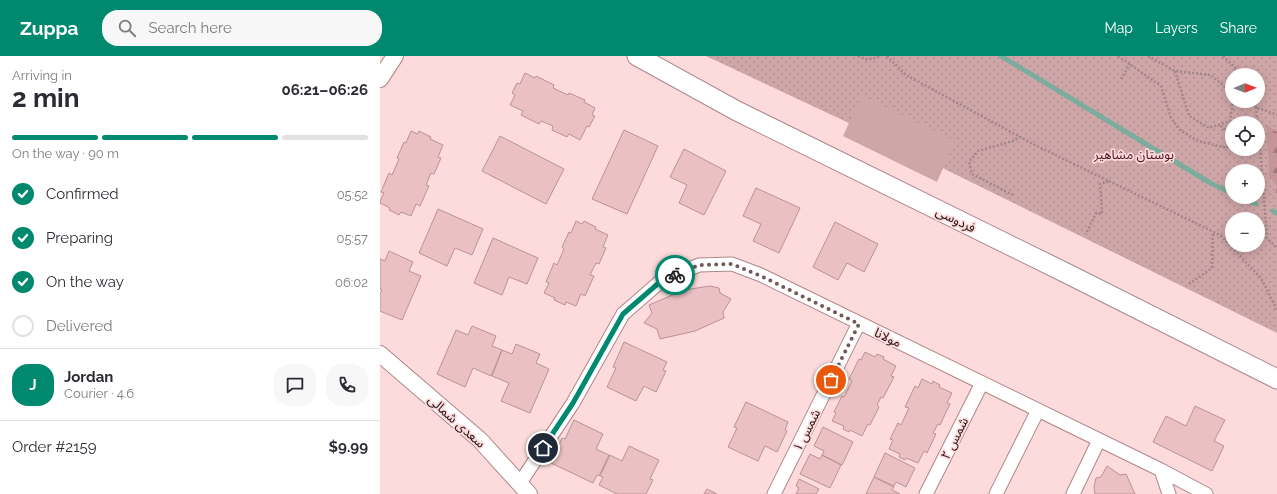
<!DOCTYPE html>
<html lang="en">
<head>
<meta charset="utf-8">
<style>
	:root { --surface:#fff; --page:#f7f7f7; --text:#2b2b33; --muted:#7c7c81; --line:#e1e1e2; --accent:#00896e }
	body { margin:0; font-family:Raleway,"Noto Sans Arabic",sans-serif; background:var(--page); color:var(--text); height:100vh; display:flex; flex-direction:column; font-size:15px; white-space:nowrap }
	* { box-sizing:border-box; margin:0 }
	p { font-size:13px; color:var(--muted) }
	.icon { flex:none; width:22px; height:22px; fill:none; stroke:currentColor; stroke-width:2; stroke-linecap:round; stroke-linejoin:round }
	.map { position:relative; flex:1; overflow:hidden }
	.panel { display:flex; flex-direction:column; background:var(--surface); width:380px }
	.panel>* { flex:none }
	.needle { width:26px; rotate:89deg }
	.tools { position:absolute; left:845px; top:12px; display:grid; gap:8px }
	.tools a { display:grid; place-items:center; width:40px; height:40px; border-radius:50%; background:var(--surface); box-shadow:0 2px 10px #0003; font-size:20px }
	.pin { position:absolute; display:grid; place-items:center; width:34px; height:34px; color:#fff; margin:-17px; border:2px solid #fff; border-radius:50%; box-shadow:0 1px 4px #0007 }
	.courier { position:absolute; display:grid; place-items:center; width:40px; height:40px; margin:-20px; border:3px solid #00896e; border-radius:50%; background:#fff; color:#222; box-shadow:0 1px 5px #0007 }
	.overview em { font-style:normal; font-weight:700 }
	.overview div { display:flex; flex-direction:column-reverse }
	.overview { display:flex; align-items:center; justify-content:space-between; height:68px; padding:0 12px }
	h1 { font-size:26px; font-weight:700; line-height:30px }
	.bar { display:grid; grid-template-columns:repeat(4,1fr); gap:6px 4px; align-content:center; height:48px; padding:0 12px }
	.bar i { height:5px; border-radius:3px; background:var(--line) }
	.bar .active { background:var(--accent) }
	.bar p { grid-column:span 4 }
	.line { display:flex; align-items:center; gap:10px; padding:0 12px; border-top:1px solid var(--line) }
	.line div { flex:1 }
	.round { display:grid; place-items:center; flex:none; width:42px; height:42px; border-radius:16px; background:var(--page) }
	ol { padding:0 12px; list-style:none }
	li { display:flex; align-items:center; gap:12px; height:44px }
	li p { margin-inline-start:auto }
	li .icon { padding:4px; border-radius:50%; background:var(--accent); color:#fff; stroke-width:4 }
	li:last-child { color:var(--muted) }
	li i { width:22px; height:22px; border:2px solid var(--line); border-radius:50% }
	header { display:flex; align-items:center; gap:24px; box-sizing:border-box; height:56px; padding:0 20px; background:var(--accent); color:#fff }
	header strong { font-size:19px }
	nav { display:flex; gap:22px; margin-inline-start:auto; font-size:14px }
	.search { width:280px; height:36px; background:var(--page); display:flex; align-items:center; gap:10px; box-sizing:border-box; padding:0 14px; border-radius:16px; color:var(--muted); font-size:15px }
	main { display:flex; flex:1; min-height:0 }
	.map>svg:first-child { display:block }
</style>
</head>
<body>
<header>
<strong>Zuppa</strong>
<div class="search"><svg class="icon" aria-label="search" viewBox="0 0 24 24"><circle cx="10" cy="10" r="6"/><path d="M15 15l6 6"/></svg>Search here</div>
<nav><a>Map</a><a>Layers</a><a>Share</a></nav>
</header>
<main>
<section class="panel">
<div class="overview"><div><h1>2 min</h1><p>Arriving in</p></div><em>06:21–06:26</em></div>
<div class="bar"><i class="active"></i><i class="active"></i><i class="active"></i><i></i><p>On the way · 90 m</p></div>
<ol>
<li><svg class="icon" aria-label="check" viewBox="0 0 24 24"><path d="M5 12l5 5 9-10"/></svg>Confirmed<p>05:52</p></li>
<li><svg class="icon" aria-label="check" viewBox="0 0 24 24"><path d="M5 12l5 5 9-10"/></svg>Preparing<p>05:57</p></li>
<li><svg class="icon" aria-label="check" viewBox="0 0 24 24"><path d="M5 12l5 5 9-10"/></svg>On the way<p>06:02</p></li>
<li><i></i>Delivered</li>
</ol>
<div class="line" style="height:72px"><b class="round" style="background:var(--accent);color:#fff">J</b><div><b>Jordan</b><p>Courier · 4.6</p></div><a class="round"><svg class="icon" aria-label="chat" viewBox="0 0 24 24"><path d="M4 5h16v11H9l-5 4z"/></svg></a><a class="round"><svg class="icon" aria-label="phone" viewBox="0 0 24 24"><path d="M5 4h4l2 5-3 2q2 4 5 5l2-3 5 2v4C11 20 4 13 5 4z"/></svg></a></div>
<div class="line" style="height:52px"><div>Order #2159</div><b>$9.99</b></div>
</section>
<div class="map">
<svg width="897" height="438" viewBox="0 0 897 438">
	<defs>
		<pattern id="grass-dots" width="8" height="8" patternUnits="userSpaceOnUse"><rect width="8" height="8" fill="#cfa6a8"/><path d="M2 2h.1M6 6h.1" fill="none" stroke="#b18e90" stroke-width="1.8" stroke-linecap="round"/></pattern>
		<pattern id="forest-firs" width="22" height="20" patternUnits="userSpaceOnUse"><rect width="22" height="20" fill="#c59699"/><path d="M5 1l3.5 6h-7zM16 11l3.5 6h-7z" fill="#a0797c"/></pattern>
	</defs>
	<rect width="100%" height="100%" fill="#fddadb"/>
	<path fill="url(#grass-dots)" fill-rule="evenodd" d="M326,0h571v277l-377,-186zM852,19h26v26h-26zM852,67h26v26h-26zM852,115h26v26h-26zM852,163h26v26h-26z"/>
	<path fill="url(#forest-firs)" d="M887,69l10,7v62l-1,-1 1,-7 -8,-10z"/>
	<path fill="#cfa6a8" d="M482,39l93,46 -18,41 -94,-46z"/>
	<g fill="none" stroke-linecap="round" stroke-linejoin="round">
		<path stroke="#7cac9d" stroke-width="5" d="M621,0l211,128 20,9
			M860,141l16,7
			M893,155l4,2"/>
	</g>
	<path fill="#ebc0c2" stroke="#bb9295" d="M145,17l10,5 1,-2 18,9 -1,3 15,7 1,-2 16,7 -1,2 11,6 -3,7 3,1 -6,11 -2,-1 -7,14 -11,-6 -2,3 -15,-7 1,-4 -12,-5 -2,3 -18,-9 2,-4 -13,-6 5,-10 -3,-2 5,-10 3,1z
		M244,74l34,16 -31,68 -35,-15z
		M31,75l7,3 1,-3 12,6 -1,2 13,6 -5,12 3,1 -7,16 -3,-1 -5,12 3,1 -9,20 -4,-2 -5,12 -10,-4 -2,3 -10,-5 1,-2 -10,-5v-2l4,-8 -3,-1 8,-19 3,2 7,-16 -2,-1 7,-16 2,1z
		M120,80l64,33 -18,35 -64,-33z
		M304,93l42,22 -22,44 -25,-12 8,-18 -17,-8z
		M376,132l44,20 -21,45 -26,-12 8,-17 -18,-8z
		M58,153l45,20 -11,26 -17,-7 -8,18 -28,-13z
		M196,165l6,3 2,-3 12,6 -1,2 13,6 -5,12 3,1 -7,16 -3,-1 -6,12 4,1 -9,20 -4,-2 -5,12 -10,-4 -1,3 -11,-5 1,-2 -11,-5 5,-10 -3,-1 8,-19 3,2 7,-16 -2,-2 7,-15 2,1z
		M455,166l43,22 -14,28 -17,-9 -9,17 -25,-13z
		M113,182l45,20 -11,26 -18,-7 -7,18 -28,-12z
		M9,195l24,11 -4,9 12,5 -19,44 -22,-9v-17l2,-4 -2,-1v-30l5,2z
		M330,230l9,2 1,5 11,6 -8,13 1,6 -29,13 -35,8 -3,-10 -13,-6 8,-10 -3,-8 35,-15z
		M92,270l24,10 -4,10 10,4 -11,26 -18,-8 -8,19 -28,-13 19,-44 12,5z
		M244,286l43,20 -4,8 3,1 -10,21 -12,-6 -8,15 -29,-14 9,-19 -3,-1z
		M136,288l24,10 -4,9 13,6 -19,44 -29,-12 8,-18 -17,-7 10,-26 10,4z
		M485,296l10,5 2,-3 7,3 -1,2 13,7 -5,10 3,1 -11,21 -2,-1 -4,8 2,2 -9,18 -2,-1 -6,12 -12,-6 -1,2 -6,-3 1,-3 -12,-5 4,-8 -2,-1 8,-16 2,1 8,-16 -3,-2 10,-20 2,1z
		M542,323l10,5 1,-3 7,4 -1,2 13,6 -5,10 3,1 -10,21 -2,-1 -5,9 3,1 -9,19 -3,-2 -6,12 -12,-5 -1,2 -6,-3 1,-3 -11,-5 4,-9 -3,-1 8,-16 3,2 8,-17 -4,-1 10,-21 3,2z
		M366,346l42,20 -3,8 2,1 -10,21 -12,-6 -7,15 -30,-14 9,-19 -3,-1z
		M815,350l30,14 -11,21 10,5 -12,25 -59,-29 13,-26 20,10z
		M194,364l29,14 -7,15 13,6 -10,21 -2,-1 -4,8 -42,-20 11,-25 3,1z
		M443,371l30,15 -11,23 -20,-10 2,-4 -10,-5z
		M249,390l30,14 -9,19 3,1 -7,14h-29l-18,-9 4,-8 -3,-1 10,-21 12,6z
		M505,397l30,15 -9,19 -10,-5 -2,4 -20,-9z
		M430,398l10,5 2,-4 19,10 -11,23 -30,-14z
		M727,410l13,9 6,-1 9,20h-40l-1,-7 2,-9 5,-1z
		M494,421l20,10 -2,3 8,4h-34z
		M419,423l20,10 -3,5h-20l3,-6 -3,-2z
		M327,433l10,5h-13z"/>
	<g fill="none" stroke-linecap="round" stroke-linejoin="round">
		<defs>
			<path id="minor" d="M781,414l8,24
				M140,427l53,-80 50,-89 38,-33 38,-16 33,-1 29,11 400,195 45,24
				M394,438l85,-171
				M546,438l56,-111
				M616,438l42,-84
				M693,438l26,-54"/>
			<path id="tertiary" d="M0,23l15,-23
				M0,298l100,86 49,54"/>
			<path id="secondary" d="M257,0l100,55 331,163 209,105"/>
		</defs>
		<use href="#minor" stroke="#ae8688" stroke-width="15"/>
		<use href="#tertiary" stroke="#ae8688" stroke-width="18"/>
		<use href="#secondary" stroke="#ae8688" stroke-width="21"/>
		<path stroke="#a18788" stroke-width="2.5" stroke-dasharray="2 2" stroke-linecap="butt" d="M478,0c7,4 14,4 21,0
			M507,0l19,19 127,69 187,91 41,43 16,32
			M738,0l43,30 10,32 9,12 18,11 29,7 3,-6 -3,-10 -7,-7
			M768,0l27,15 36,4 21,18
			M843,0l20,19
			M795,15l14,45 20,12 21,-7 3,-20
			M741,23l9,-15
			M874,45l2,6 21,8
			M876,51l1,16
			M878,73l3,30 6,79 10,10
			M633,139l-41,-21 -3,-12 9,-11 35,-10 7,-4
			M707,176l9,-19 6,1 -2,-30 9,-3
			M809,228l23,-16 1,-36"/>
		<use href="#minor" stroke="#fff" stroke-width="13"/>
		<use href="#tertiary" stroke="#fff" stroke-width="16"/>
		<use href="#secondary" stroke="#fff" stroke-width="19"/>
	</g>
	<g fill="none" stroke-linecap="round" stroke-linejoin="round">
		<path stroke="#6f595a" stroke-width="4" stroke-dasharray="0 7.2" d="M295,219l24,-10 33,-1 29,12 98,48 -28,56"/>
		<path stroke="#00896e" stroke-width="5" d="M163,392l30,-45 50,-89 38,-33 14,-6"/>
	</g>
	<g text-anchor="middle" stroke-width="3.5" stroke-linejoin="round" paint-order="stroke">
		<g font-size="13" fill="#50161f" stroke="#fddadb">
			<text x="754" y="103">بوستان مشاهیر</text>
		</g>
		<g font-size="13" fill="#231415" stroke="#fddadb">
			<text transform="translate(576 163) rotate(26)" y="5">فردوسی</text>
			<text transform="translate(508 281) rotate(26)" y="5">مولانا</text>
			<text transform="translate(77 365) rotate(42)" y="5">سعدی شمالی</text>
			<text transform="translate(426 374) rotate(-63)" y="5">شمس ۱</text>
			<text transform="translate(574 382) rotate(-63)" y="5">شمس ۲</text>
		</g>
	</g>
</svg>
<div class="tools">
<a><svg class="needle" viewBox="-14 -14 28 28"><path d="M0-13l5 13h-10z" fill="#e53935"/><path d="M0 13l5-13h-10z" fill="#7c7c81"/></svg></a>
<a><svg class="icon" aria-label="locate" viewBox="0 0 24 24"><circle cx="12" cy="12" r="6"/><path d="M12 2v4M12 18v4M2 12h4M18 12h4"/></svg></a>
<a>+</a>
<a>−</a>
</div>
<div class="pin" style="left:451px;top:324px;background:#ea580c"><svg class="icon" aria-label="bag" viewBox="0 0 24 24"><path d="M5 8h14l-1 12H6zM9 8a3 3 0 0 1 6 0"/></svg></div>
<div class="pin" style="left:163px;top:392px;background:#1f2937"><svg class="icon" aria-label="home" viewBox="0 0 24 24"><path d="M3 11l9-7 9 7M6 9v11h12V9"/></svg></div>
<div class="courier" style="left:295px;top:219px"><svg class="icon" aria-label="bike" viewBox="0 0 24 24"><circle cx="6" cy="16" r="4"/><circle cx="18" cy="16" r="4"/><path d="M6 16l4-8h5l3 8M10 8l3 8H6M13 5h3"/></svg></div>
</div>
</main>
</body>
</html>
